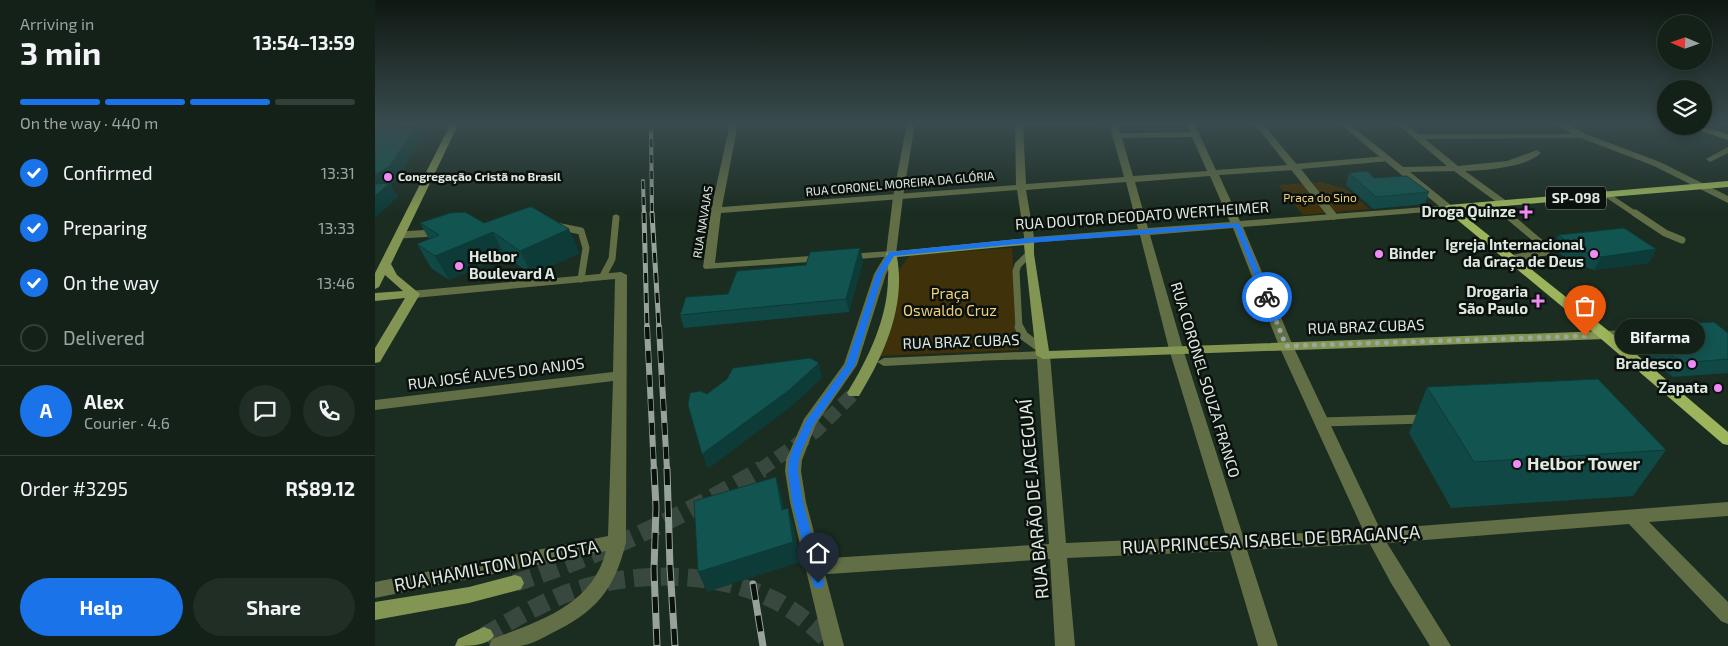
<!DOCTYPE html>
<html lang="en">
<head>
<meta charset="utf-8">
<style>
	:root { --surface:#142119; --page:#212e26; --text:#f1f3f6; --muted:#9da3a2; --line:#333e38; --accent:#1a73e8 }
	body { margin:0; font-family:"Exo 2",sans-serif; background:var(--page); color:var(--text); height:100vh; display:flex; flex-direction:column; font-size:19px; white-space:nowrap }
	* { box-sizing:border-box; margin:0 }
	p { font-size:16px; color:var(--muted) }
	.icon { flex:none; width:28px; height:28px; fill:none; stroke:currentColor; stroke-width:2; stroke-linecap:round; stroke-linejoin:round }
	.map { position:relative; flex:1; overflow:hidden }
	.panel { display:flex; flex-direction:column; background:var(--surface); width:375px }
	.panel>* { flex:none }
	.needle { width:32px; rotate:272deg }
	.tools { position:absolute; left:1282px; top:15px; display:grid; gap:10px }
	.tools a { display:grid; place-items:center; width:55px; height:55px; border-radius:50%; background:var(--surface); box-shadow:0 2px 12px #0003,0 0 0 1px var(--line); font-size:25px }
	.pin { position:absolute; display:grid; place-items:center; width:42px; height:42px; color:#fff; margin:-51px -21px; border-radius:50% 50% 50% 0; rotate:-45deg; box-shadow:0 0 5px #0007 }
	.pin .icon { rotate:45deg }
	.courier { position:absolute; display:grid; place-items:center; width:50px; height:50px; margin:-25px; border:4px solid #1a73e8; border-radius:50%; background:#fff; color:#222; box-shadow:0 1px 6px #0007 }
	.bubble { position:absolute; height:35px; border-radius:18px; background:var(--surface); box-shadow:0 2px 12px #0003,0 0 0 1px var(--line); font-size:16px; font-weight:700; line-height:35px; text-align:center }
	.overview em { font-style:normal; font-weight:700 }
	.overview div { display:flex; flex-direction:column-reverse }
	.overview { display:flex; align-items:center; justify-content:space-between; height:85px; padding:0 20px }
	h1 { font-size:32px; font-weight:700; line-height:38px }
	.bar { display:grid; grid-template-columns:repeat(4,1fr); gap:8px 5px; align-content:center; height:60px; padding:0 20px }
	.bar i { height:6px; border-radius:4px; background:var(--line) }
	.bar .selected { background:var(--accent) }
	.bar p { grid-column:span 4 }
	.line { display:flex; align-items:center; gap:12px; padding:0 20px; border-top:1px solid var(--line) }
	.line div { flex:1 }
	.round { display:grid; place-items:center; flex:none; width:52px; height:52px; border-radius:26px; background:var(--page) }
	ol { padding:0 20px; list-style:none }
	li { display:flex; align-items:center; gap:15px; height:55px }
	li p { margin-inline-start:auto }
	li .icon { padding:5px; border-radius:50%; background:var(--accent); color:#fff; stroke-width:4 }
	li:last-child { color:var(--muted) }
	li i { width:28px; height:28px; border:2px solid var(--line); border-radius:50% }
	.action { display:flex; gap:10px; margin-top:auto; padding:10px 20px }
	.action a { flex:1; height:58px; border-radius:30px; background:var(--accent); color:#fff; font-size:20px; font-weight:700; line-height:58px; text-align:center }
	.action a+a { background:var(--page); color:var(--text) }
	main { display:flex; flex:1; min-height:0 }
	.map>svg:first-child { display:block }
</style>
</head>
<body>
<main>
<section class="panel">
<div class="overview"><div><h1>3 min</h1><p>Arriving in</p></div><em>13:54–13:59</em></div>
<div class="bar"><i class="selected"></i><i class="selected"></i><i class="selected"></i><i></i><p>On the way · 440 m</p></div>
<ol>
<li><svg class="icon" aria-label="check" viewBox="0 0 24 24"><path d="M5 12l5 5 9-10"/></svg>Confirmed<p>13:31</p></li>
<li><svg class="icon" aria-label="check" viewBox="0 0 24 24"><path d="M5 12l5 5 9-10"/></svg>Preparing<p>13:33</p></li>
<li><svg class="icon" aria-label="check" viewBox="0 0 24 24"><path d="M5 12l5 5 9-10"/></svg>On the way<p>13:46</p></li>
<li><i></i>Delivered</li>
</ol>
<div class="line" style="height:90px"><b class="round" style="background:var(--accent);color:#fff">A</b><div><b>Alex</b><p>Courier · 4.6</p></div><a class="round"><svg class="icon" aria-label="chat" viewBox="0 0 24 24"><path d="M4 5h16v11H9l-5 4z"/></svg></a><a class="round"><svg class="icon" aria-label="phone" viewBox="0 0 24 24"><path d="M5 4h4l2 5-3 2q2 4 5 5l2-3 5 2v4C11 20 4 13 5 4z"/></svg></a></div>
<div class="line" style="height:65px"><div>Order #3295</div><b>R$89.12</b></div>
<div class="action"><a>Help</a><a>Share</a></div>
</section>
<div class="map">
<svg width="1353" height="646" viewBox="0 0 1353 646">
	<rect width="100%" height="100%" fill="#1b2c21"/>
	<path fill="#3f310a" d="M946,182l25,7 24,20 -67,6 -25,-30z
		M637,248l7,102 -141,6 22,-88 10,-13z"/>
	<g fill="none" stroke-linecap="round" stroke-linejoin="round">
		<path stroke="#38483e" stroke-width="14" stroke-dasharray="14 7" stroke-linecap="butt" d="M385,470l56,-39 38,-38"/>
		<path stroke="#38483e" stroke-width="18" stroke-dasharray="18 9" stroke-linecap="butt" d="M140,583c86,-28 170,-67 247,-114
			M109,636c30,-17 60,-35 92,-46 59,-19 138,-19 194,8 25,11 45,30 64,48"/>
		<path stroke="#626e45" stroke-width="5.5" d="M1232,195l30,20
			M1120,205l11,10"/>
		<path stroke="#626e45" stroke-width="7" d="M1130,213l38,32 3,7 -36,7
			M1260,213l30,20 17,7
			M181,226l25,5 5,17 -5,31
			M25,235l34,-2
			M228,276l9,-17 4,-41
			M644,328l-3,-57 2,-6 11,-11"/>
		<path stroke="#626e45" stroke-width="9" d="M644,327l5,9 18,13
			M947,422l102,-3"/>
		<path fill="#626e45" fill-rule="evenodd" d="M1011,156l3,1v4l-88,8 38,48 -5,3 -4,-1 -41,-52 5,-3z
			M601,354l5,1 2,3 -2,3 -97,5 -7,-4 7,-4z"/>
		<path fill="#626e45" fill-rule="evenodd" d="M355,123h8l-16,84 294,-22 -1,-62h83l-4,2h-71l3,59 98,-7 -15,-54h8l3,10 70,-1 -4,-9h8l22,47 71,-5 -33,-42h8l37,44 -5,3 -75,5 21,46 199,-15 -100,-83h9l55,44 44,-1 -51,-43h9l14,11h153l-17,-11h10l21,11 74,28 68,34v7l-74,-37 -73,-28 -156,1 33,27 49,-5 30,-11 4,3c-16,15 -55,17 -76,18l43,31v4h-6l-48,-35 -44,1 42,34v4l-209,17 50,119 87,183 348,-27v14l-79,6 79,80v22l-7,-3 -92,-97 -242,19 64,103h-21l-39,-63 -21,-39 -123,6 31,96h-20l-28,-95 -163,7 8,88h-20l-5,-87 -236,16 -6,-3 -3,-5 3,-5 6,-3 235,-15 -12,-185 -66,2 -2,-3 2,-3 5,-1 67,-3 7,4 16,188 160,-7 -57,-187 -29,-114 -115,8 -8,-53 -296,23 -6,50 109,-8 6,3 -6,3 -119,8 -2,-2 8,-57zM817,137l15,34 -74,5 -11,-38zM835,176l20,46 -82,6 -13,-46zM751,182l12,47 -104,8 -8,-47zM858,228l46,118 84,184 -120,6 -60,-187 -33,-114z
			M1353,147v6l-18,9 -4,-3z
			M516,251l4,1 1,2 -1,2 -48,4 -6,-3 6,-3z
			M246,272l6,3 -1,267c-11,47 -30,70 -74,91 -9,5 -22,12 -32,13 -10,0 -21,0 -31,0l3,-7c47,-18 100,-33 114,-88l-231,47v-16l233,-46 5,-155 -238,29v-10l238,-28 2,-93 -201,19 -4,-1 -2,-3 2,-3z
			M1273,329l4,1 2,3 -2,3 -47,3 -6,-4 6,-4z"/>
		<path fill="#626e45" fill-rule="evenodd" d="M532,123h8l-12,74 -7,57 -10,20 -29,91 -41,59 -14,36 -1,11 5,31 38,144h-20l-34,-144 -5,-31 1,-11 18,-41 40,-55 30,-90 12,-20 7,-57z"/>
		<path fill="#839552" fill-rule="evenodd" d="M76,123h8l-68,141 6,11 23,19 -40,68 -5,1v-15l30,-50 -30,3v-8l28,-2 -18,-16 -6,12 -4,2v-16z
			M1311,126h14l28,8v6z
			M654,238l5,3v13l15,97 556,-20 6,4 -6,4 -562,20 -7,-4 -12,-110 -127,12c9,49 -13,98 -38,139h-10l-2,-3c21,-34 41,-75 41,-116 1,-8 -1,-15 -2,-23l1,-2z
			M140,575l6,2 3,6 -3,6 -6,2 -46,12 -94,17v-18l94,-15z
			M109,627l7,3 3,6c-7,10 -25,10 -39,10l3,-7z"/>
		<path fill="#9cb45c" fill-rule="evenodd" d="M1353,181v6l-271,23 153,122 118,100v13l-5,-1 -123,-106 -157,-130 5,-3z"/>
		<defs>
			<path id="rail-far3" d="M276,123l1,92
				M268,181l1,34"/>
			<path id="rail-far2" d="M269,213l3,115
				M277,213l7,115"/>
			<path id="rail-far1" d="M272,327l7,143
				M284,327l8,143"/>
			<path id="rail" d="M279,469l2,38 -2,63 3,76
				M292,469l3,98 5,79
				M378,584l10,62"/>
		</defs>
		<use href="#rail-far3" stroke="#96a39a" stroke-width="4"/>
		<use href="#rail-far2" stroke="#96a39a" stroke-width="5"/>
		<use href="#rail-far1" stroke="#96a39a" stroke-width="6"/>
		<use href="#rail" stroke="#96a39a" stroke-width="7"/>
		<use href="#rail-far3" stroke="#0b120d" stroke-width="2.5" stroke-dasharray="8" stroke-linecap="butt"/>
		<use href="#rail-far2" stroke="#0b120d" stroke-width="3" stroke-dasharray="10" stroke-linecap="butt"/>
		<use href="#rail-far1" stroke="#0b120d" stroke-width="4.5" stroke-dasharray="12" stroke-linecap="butt"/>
		<use href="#rail" stroke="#0b120d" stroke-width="5" stroke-dasharray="16" stroke-linecap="butt"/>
	</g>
	<path fill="#0f4845" d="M434,123h20v1h-20z
		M743,123h65l-1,7 -61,1z
		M974,173l25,5 55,14 -4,12 -52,5 -27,-24z
		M45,223h64l96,30 -48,22 -27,-19 -56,24 -18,-12 -14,-24 12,-5z
		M1183,235l98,14 -7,14 -55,7 -22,-7 -20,-16z
		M485,248l3,13 -14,51 -165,16 -4,-13 48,-21 78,-29z
		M1261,326l92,7v40l-55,4 -46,-37z
		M1052,387l239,63 -33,46 -182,12 -42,-75z"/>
	<path fill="#0d3b38" d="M42,123h1l6,11 -26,45 -7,5 7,13 -23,21v-43z
		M194,229l11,24 -48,22 -12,-24z
		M118,232l12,24 -56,24 -14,-24z
		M485,248l3,13 -14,51 -3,-13z
		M1281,249l-7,14 -55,7 7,-13z
		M444,363l3,15 -30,28 -84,63 -6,-15z
		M401,477l6,20 6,33 -6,-20z
		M413,508l6,20 6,34 -93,30 -9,-20z"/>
	<path fill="#125450" stroke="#0d3b38" d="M34,123h8l-27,43 -15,9v-48z
		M992,171l7,7 33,-2 22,16 -53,5 -27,-24z
		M15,183l-15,13v-12z
		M154,207h3l37,22 -49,22 -27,-19 -58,24 -18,-12 22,-9 -19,-12 30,-10 15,-1 19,11z
		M1249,228l32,21 -55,8 -23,-7 -20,-15z
		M485,248l-14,51 -166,16 6,-18 42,-3 9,-23 69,-6 4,-13z
		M1339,322l14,11v26l-46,4 -46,-37z
		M435,358l9,5 -31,28 -86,63 -14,-49 2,-12 10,-2 7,3 20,-15 6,-11z
		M1223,379l68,71 -192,12 -47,-75z
		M401,477l6,33 6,-2 5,34 -95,30 -4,-71z"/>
	<linearGradient id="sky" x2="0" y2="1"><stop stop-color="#0f1812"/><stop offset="0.58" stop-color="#394b4e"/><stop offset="1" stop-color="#394b4e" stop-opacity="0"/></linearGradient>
	<rect width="1353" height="213" fill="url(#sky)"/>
	<path fill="#1a73e8" d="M862,223l3,2 30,72 -1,2 -6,-2 -28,-70 -206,16 -135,13 -11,18 -28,91 -41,59 -12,26 -3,10 -1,11 5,31 21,81 -1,4 -5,1 -4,-1 -22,-85 -4,-31 1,-11 3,-10 14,-29 40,-56 30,-91 13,-22 140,-14z"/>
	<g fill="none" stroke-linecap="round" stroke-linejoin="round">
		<path stroke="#9aa79e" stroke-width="5" stroke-dasharray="0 9" d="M892,297l19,49 299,-10"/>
	</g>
	<g fill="#f08bf6" stroke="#0b120d" stroke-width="2">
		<circle cx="13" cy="177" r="5"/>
		<path d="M1148.5 204.5h5v5h5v5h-5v5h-5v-5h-5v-5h5z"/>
		<circle cx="1004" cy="254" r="5"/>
		<circle cx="1219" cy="254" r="5"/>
		<circle cx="84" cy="266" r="5"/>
		<path d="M1160.5 293.5h5v5h5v5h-5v5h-5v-5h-5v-5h5z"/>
		<circle cx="1317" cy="364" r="5"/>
		<circle cx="1343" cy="388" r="5"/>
		<circle cx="1142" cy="464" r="5"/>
	</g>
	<g text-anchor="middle" stroke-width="5" stroke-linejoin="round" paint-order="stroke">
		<g font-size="12" font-weight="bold" fill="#dfe9e2" stroke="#0b120d" text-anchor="start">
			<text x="23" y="181">Congregação Cristã no Brasil</text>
		</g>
		<g font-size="12" fill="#dfe9e2" stroke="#0b120d">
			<text transform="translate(525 184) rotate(-5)" y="4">RUA CORONEL MOREIRA DA GLÓRIA</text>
			<text transform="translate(328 222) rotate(-81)" y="4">RUA NAVAJAS</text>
		</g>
		<g font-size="12" fill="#f1cf7c" stroke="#0b120d">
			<text x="945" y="202">Praça do Sino</text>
		</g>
		<rect fill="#0b120d" stroke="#9fa8a2" stroke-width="1" x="1171" y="186.5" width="60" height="23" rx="4"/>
		<g font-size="14" font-weight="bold" fill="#dfe9e2">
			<text x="1201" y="203">SP-098</text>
		</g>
		<g font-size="15" font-weight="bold" fill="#dfe9e2" stroke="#0b120d" text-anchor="end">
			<text x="1141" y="217">Droga Quinze</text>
			<text x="1209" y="250">Igreja Internacional<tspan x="1209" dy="17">da Graça de Deus</tspan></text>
			<text x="1014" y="259" text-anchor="start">Binder</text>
			<text x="94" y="262" text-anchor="start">Helbor<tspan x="94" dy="17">Boulevard A</tspan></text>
			<text x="1153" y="297">Drogaria<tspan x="1153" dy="17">São Paulo</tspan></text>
			<text x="1307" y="369">Bradesco</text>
			<text x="1333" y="393">Zapata</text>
		</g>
		<g font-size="15" fill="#dfe9e2" stroke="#0b120d">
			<text transform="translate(767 216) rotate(-4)" y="5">RUA DOUTOR DEODATO WERTHEIMER</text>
			<text transform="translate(991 327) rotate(-2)" y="5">RUA BRAZ CUBAS</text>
			<text transform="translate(586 342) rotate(-2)" y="5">RUA BRAZ CUBAS</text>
			<text transform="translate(121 374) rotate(-7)" y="5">RUA JOSÉ ALVES DO ANJOS</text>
			<text transform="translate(830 380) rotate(73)" y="5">RUA CORONEL SOUZA FRANCO</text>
		</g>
		<g font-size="15" fill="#f1cf7c" stroke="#0b120d">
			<text x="575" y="299">Praça<tspan x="575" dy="17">Oswaldo Cruz</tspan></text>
		</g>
		<g font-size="18" font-weight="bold" fill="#dfe9e2" stroke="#0b120d" text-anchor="start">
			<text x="1152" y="470">Helbor Tower</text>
		</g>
		<g font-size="18" fill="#dfe9e2" stroke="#0b120d">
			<text transform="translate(659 499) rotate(-95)" y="6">RUA BARÃO DE JACEGUAÍ</text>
			<text transform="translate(896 540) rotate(-3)" y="6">RUA PRINCESA ISABEL DE BRAGANÇA</text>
			<text transform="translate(121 566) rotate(-11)" y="6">RUA HAMILTON DA COSTA</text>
		</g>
	</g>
</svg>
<div class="tools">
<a><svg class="needle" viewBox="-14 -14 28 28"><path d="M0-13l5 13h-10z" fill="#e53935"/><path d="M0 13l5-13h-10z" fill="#9da3a2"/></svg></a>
<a><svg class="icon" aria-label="layers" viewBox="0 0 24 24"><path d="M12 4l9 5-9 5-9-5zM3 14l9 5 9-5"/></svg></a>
</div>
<div class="pin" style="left:1210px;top:336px;background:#ea580c"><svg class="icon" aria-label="bag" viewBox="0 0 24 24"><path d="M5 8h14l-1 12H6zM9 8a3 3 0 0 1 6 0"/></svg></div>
<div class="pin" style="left:443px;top:583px;background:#1f2937"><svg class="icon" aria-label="home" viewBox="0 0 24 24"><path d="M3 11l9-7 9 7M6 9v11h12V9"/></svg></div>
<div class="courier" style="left:892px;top:297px"><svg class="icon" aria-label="bike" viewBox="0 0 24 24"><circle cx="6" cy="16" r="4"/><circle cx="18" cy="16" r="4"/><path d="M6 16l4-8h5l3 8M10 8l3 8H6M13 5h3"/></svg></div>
<div class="bubble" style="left:1240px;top:319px;width:90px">Bifarma</div>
</div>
</main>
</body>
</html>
